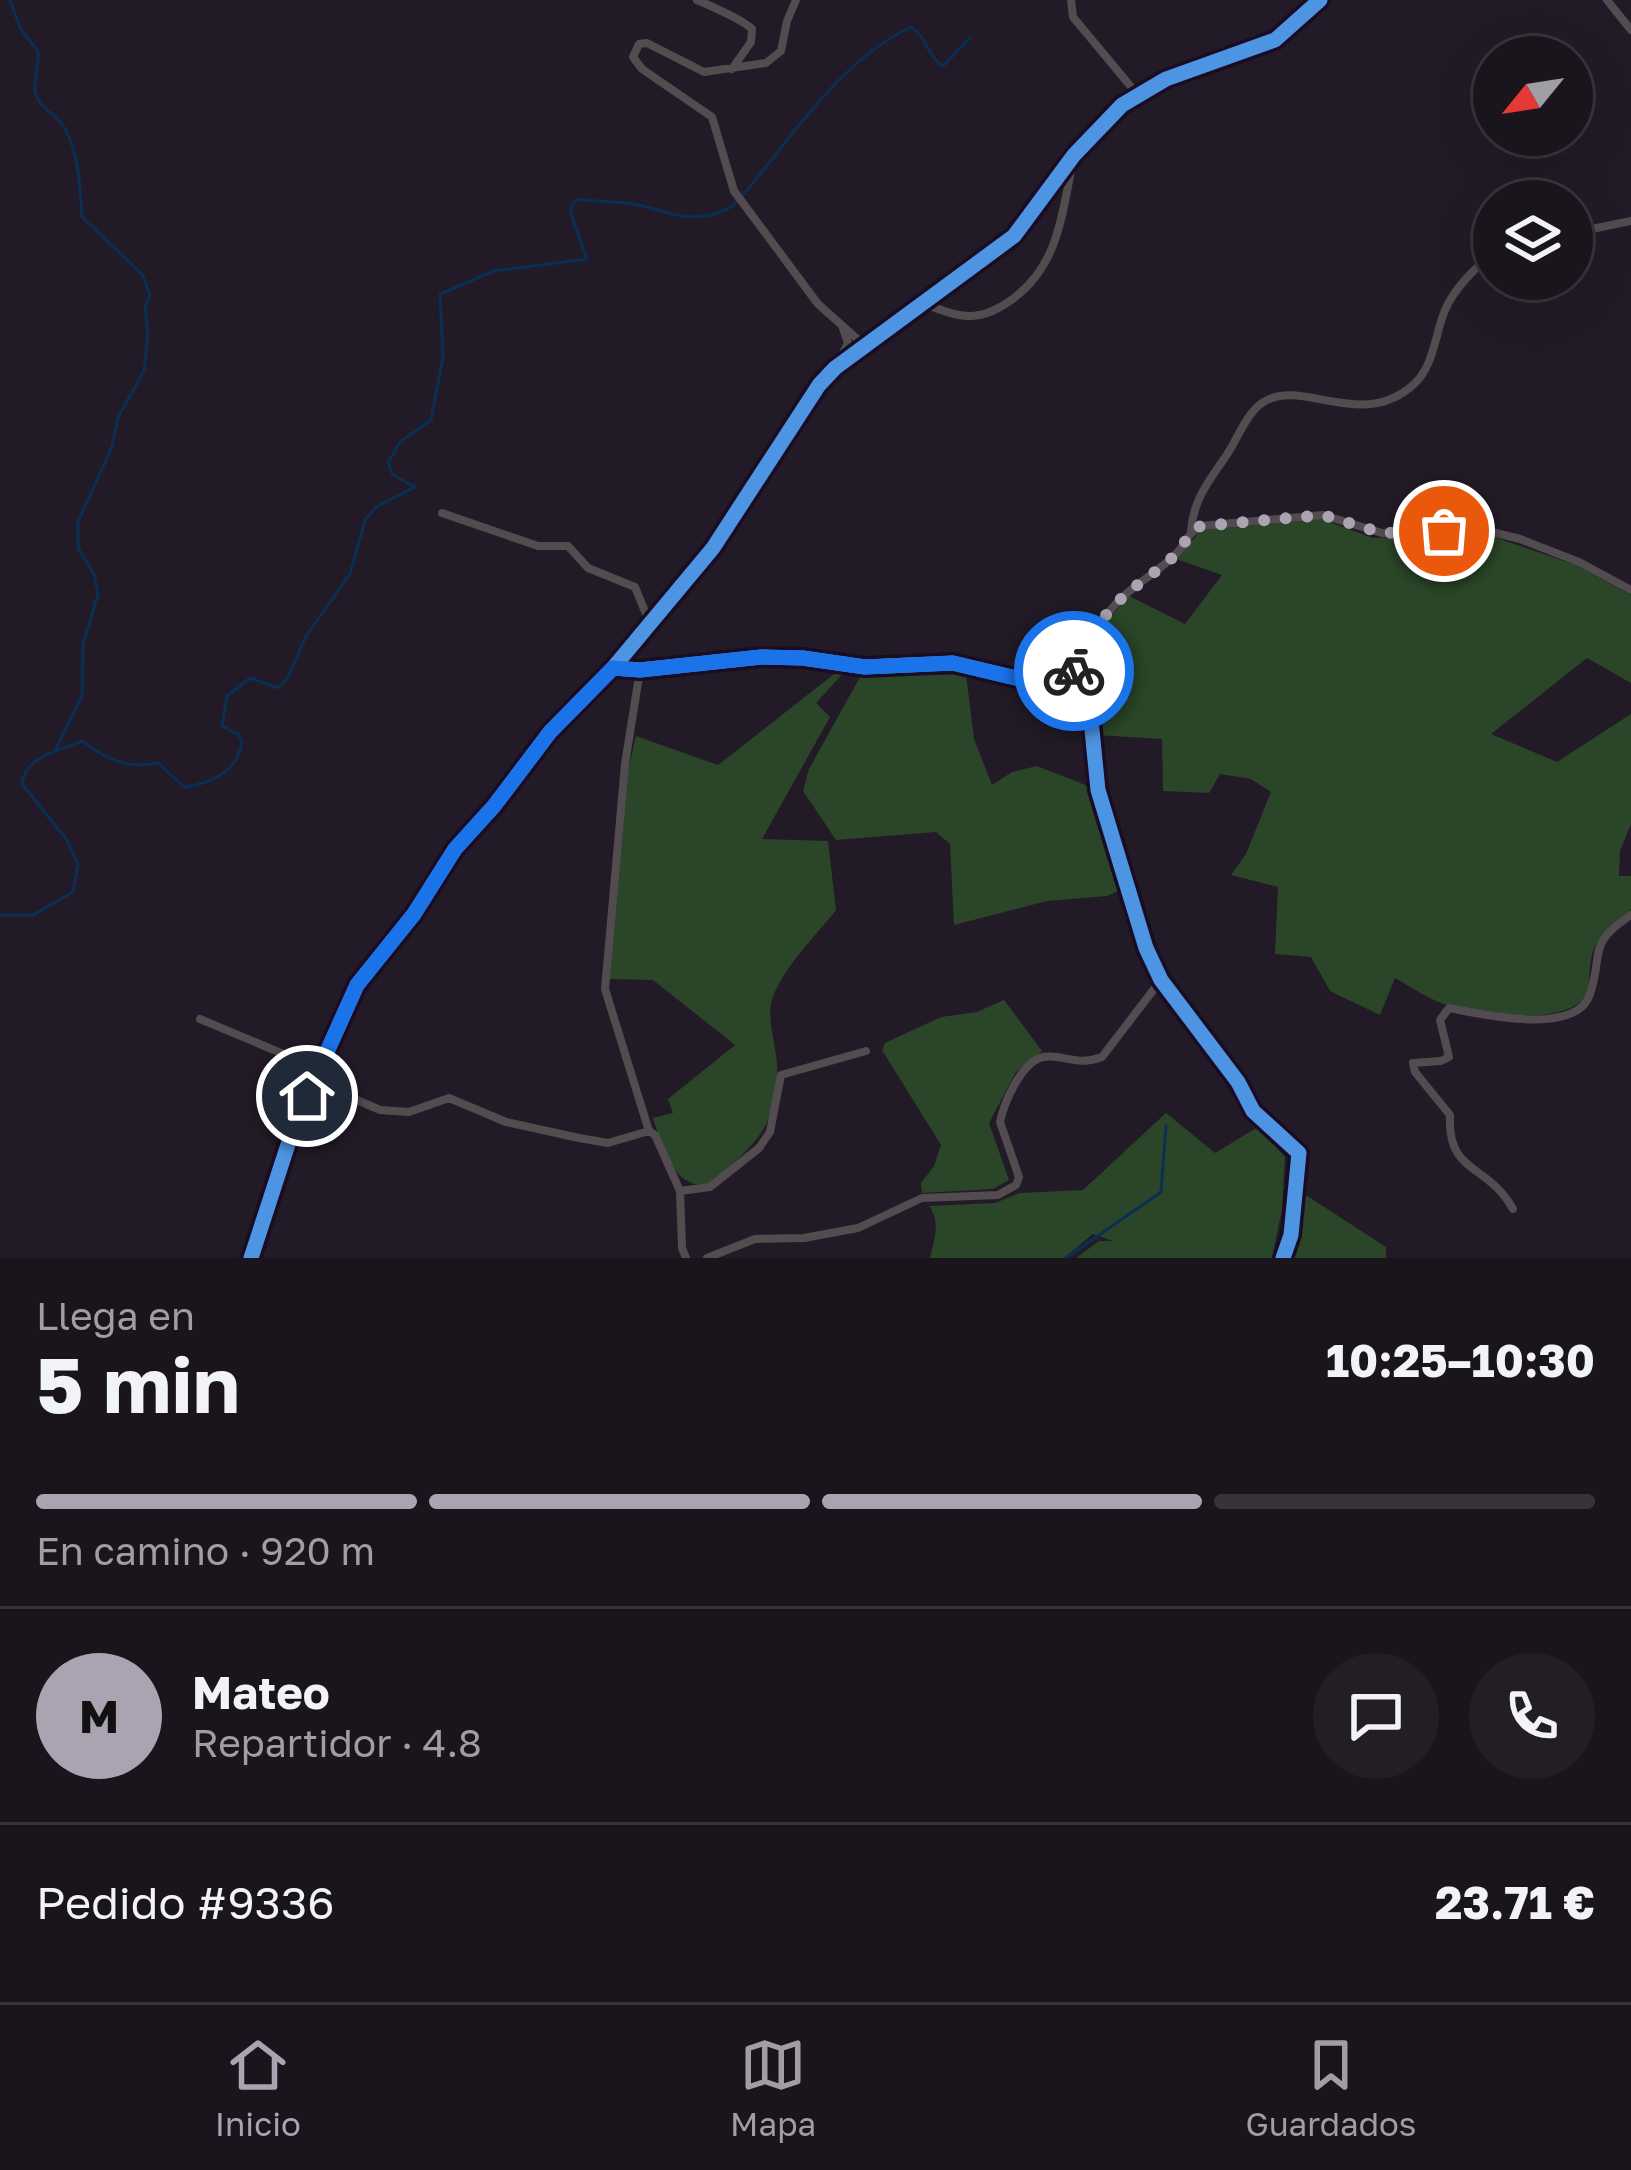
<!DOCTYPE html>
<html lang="es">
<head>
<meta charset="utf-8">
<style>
	:root { --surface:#1a141d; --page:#231d26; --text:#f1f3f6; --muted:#9f9ea4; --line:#38333b; --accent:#aba3b2 }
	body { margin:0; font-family:"Golos Text",sans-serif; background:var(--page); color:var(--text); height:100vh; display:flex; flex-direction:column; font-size:45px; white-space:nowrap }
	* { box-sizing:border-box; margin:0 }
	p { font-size:39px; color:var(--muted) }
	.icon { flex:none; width:66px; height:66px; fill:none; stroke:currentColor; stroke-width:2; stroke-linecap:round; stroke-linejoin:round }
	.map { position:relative; height:1258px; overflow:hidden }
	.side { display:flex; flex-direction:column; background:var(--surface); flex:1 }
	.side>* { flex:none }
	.needle { width:78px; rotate:240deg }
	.tools { position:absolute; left:1473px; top:36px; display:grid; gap:24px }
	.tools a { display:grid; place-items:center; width:120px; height:120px; border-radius:50%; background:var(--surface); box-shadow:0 12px 48px #0002,0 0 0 3px var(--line); font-size:60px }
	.pin { position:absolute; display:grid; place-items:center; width:102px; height:102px; color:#fff; margin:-51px; border:6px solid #fff; border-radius:50%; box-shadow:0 3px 12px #0007 }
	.courier { position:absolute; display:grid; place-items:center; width:120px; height:120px; margin:-60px; border:9px solid #1a73e8; border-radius:50%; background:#fff; color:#222; box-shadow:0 3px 15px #0007 }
	.head em { font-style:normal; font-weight:700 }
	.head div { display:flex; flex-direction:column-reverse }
	.head { display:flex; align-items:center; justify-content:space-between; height:204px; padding:0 36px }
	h1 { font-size:78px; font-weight:700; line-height:90px }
	.bar { display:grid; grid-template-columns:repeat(4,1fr); gap:18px 12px; align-content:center; height:144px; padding:0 36px }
	.bar i { height:15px; border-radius:9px; background:var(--line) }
	.bar .selected { background:var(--accent) }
	.bar p { grid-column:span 4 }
	.line { display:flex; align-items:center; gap:30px; padding:0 36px; border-top:3px solid var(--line) }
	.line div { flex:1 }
	.round { display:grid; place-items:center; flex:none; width:126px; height:126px; border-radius:63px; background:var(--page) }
	.dock { display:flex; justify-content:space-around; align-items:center; height:168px; border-top:3px solid var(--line); background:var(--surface); font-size:33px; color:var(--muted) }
	.dock a { display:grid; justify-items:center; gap:6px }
	.dock .selected { color:var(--accent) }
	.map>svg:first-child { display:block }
</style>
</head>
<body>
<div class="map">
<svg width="1631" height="1258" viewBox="0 0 1631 1258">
	<rect width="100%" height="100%" fill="#221b27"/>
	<path fill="#2a4527" d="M1321,519l52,19 106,-6 97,33 55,30v88l-44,-25 -96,76 66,28 74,-48v110l-11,27 -1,25h12v34c-22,17 -39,29 -41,58 -1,9 0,19 -4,27 -18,32 -112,20 -142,9 -17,-6 -33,-17 -49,-26l-15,37 -50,-24 -19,-34 -36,-3 3,-67 -47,-12 15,-21 25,-62 -20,-13 -31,-5 -11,19 -46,-2 -1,-52 -66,-4 -3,-27 -21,-20 20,-50 37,-42 56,28 37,-49 -46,-16 25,-29z
		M838,671h7l-29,32 14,14 -68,122 66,2 8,69c-20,26 -54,58 -64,90 -5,17 2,38 4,55 8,69 -23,92 -70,131 -36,-2 -43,-38 -53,-68l20,-5 -5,-14 67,-54 -82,-65 -44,-1 19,-209 8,-34 82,29z
		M966,674l8,65 18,46 20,-13 25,-6 56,22 32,100 -18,8 -60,5 -93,24 -4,-81 -14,-12 -100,8 -33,-49 6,-22 51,-92z
		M1004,1000l38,51 -26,21 -27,51 20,57 -16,9 -71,4 -1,-10 13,-17 7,-21 -59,-95 3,-7 56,-26 36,-5z
		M1166,1113l49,40 43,-26 27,30 -3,52 -10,49h-196l23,-17h14l-20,-7 -29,24h-134c4,-17 11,-36 -1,-52l66,-3 25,-10 63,-3z
		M1301,1192l85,55v11h-97z"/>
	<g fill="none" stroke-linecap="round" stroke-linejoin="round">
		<path stroke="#0a2f54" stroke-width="3" d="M10,0l11,30 17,21c2,13 -4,24 -3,37 1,20 18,23 27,36 17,24 18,65 20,93l60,57 8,21 -5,11 3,29 -4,36 -26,46 -6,30 -34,75v26l16,26 4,20 -15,50 -1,52 -27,55
			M0,915h33l40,-23 5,-28 -11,-24 -45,-56c3,-28 37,-33 60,-43 26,19 44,28 76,22l26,24c27,-3 54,-16 58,-45l-3,-7 -17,-9 5,-30 23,-18 28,10 9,-9 19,-43 44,-62 15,-54 11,-13 39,-20 -22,-12 -5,-12 12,-21 31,-22 12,-63 -3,-63 54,-23 93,-12 -16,-45v-8l7,-7c18,3 37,2 55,5 25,4 44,16 71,12 10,-1 26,-7 33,-14 52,-60 100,-140 174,-175 16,10 16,29 32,39l27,-28
			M1066,1258l95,-66 5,-66"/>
		<path stroke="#524c50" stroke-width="8" d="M697,0c14,6 46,20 55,29l-1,13 -19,27
			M796,0l-9,21 -6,30 -15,12 -62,9 -57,-29 -8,1 -6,13 9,12 70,48 22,74 84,113 46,41
			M1071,0l2,17 64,77
			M1607,0l24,30
			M1572,233l59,-12
			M926,304c36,16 56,18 88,-6 45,-34 48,-85 59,-137
			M835,368l13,-25 -5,-15
			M442,513l96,33h30l20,22 47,19 15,37
			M1191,531c2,-31 18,-50 35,-75 11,-16 20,-42 36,-53 39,-27 98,29 151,-18 21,-18 22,-51 32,-75 9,-21 30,-43 49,-56
			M613,668l27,2 121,-13 42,1 62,9 88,-4 113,27 24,20 8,80 48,158 15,32 77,102 15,29 46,42 -8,82 -8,23
			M640,670l-15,94 -20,225 44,142 6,4 25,56 2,57 4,10
			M1066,690c15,-36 29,-68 59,-95 16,-15 37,-26 52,-42 9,-10 11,-21 24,-27l122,-11 59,18 98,-4 40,10 59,23 52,28
			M200,1019l119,50 38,31 23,10 29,2 40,-14 57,24 73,16 29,5 41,-12
			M680,1191l30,-4 49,-39 11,-16 11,-57 85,-24
			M1513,1209c-26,-47 -66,-34 -63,-94l-35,-43 -2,-9 28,-2 8,-4 -9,-37 9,-12c31,6 127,29 141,-14 14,-42 -4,-49 41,-79
			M707,1258l48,-19 49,-1 54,-10 64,-30 76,-3 18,-10 3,-8 -19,-55c4,-19 21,-60 43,-65 20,-4 32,10 59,0l59,-77"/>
		<path stroke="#534d51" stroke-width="10" d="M251,1258l44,-135 62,-138 57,-71 41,-65 39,-43 56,-74 63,-64 100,-120 106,-163 16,-17 179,-132 60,-81 48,-50 44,-26 109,-39 45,-40"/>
		<defs>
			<path id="cycleway" d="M613,668l27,2 121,-13 42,1 62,9 88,-4 113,27 24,20 8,80 48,158 15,32 77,102 15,29 46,42 -8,82 -8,23
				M251,1258l44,-135 62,-138 57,-71 41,-65 39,-43 56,-74 63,-64 100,-120 106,-163 16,-17 179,-132 60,-81 48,-50 44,-26 109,-39 45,-40"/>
		</defs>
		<use href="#cycleway" stroke="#190c23" stroke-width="22"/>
		<use href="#cycleway" stroke="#4d94e3" stroke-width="15"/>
	</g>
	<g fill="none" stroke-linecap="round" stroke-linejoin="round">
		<path stroke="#aba3b2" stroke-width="12" stroke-dasharray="0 21.6" d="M1074,671c13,-31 29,-58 56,-80 14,-12 32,-23 46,-37 10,-10 11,-22 25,-28l122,-11 59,18 62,-2"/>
		<path stroke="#1a73e8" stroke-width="15" d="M307,1096l50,-111 57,-71 41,-65 39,-43 56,-74 63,-64 27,2 121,-13 41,1 63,9 87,-4 114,27 8,-19"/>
	</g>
</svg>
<div class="tools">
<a><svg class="needle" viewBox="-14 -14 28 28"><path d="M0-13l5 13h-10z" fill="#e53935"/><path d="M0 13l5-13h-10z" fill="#9f9ea4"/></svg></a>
<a><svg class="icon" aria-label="layers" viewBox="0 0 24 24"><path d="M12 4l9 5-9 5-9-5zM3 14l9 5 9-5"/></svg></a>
</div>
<div class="pin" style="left:1444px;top:531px;background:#ea580c"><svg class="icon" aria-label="bag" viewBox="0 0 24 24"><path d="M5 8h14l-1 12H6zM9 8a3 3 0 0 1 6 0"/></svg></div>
<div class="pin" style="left:307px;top:1096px;background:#1f2937"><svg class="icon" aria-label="home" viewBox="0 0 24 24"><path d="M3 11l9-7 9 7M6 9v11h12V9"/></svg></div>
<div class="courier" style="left:1074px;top:671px"><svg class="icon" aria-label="bike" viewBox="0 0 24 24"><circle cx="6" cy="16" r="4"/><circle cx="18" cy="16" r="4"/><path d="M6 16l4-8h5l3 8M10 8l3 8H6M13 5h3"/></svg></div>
</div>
<section class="side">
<div class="head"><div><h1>5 min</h1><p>Llega en</p></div><em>10:25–10:30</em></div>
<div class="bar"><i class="selected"></i><i class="selected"></i><i class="selected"></i><i></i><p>En camino · 920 m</p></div>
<div class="line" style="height:216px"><b class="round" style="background:var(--accent);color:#111">M</b><div><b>Mateo</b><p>Repartidor · 4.8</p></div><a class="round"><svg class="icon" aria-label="chat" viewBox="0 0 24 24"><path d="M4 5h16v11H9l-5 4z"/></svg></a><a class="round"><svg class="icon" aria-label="phone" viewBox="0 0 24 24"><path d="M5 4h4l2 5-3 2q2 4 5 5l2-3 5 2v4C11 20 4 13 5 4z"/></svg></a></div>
<div class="line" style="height:156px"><div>Pedido #9336</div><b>23.71 €</b></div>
</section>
<nav class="dock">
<a class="selected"><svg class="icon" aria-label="home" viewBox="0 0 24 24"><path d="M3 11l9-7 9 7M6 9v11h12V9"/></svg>Inicio</a>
<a><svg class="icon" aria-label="map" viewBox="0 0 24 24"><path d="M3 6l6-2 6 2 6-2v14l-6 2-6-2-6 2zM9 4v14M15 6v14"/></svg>Mapa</a>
<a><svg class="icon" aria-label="saved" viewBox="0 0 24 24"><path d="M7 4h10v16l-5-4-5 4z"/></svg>Guardados</a>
</nav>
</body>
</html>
